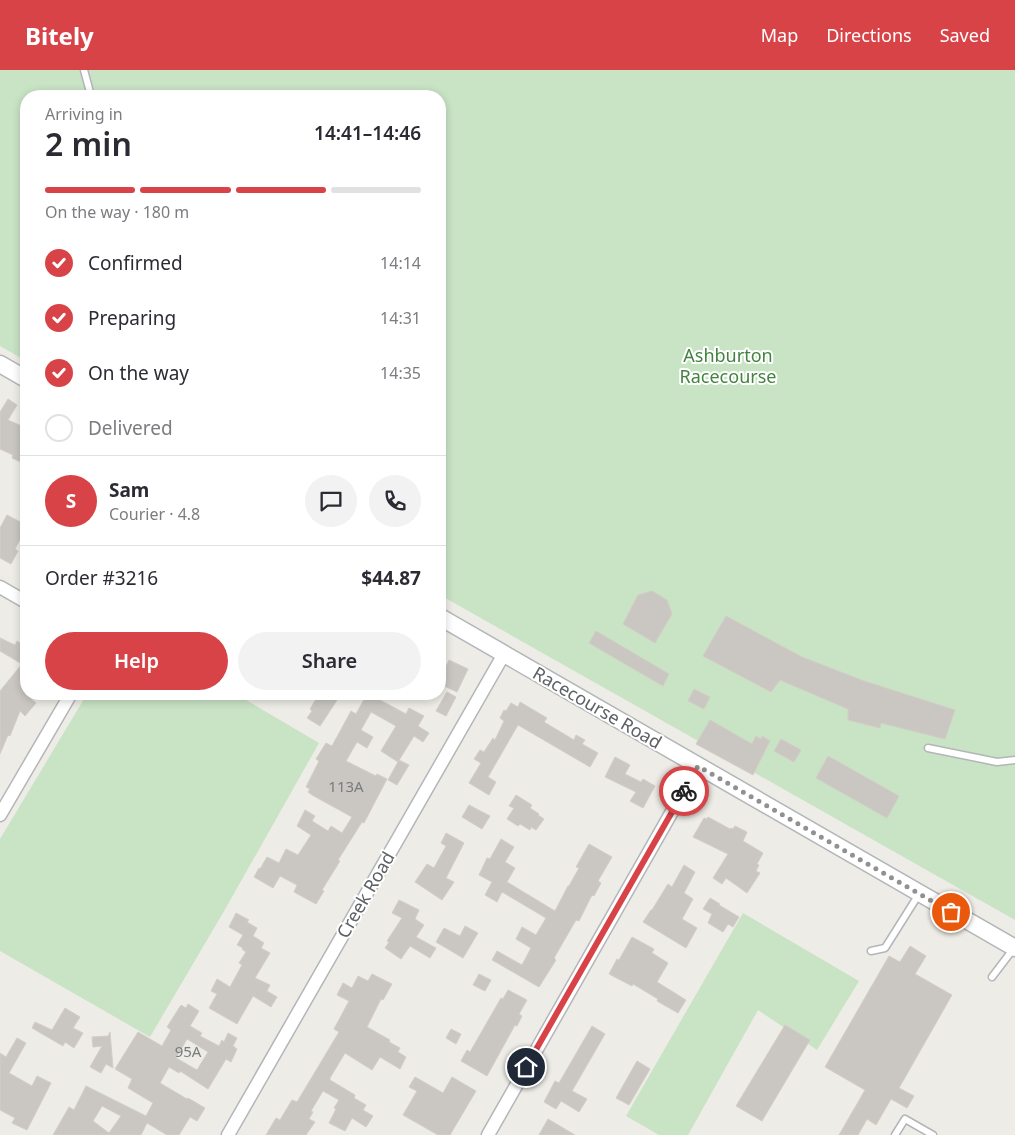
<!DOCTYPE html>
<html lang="en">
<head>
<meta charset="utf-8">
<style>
	:root { --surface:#fff; --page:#f2f2f3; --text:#2b2b33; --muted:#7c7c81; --line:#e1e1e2; --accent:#d84348 }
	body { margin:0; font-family:"Noto Sans",sans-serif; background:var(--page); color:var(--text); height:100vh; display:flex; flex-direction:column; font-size:19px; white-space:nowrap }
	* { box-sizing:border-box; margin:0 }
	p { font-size:16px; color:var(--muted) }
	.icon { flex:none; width:28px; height:28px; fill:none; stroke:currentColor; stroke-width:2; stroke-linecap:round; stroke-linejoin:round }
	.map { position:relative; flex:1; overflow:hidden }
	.sheet { position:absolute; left:20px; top:20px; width:426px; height:610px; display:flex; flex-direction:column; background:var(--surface); border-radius:20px; box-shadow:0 2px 8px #0003 }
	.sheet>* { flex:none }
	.pin { position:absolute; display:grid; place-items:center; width:42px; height:42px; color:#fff; margin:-21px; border:2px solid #fff; border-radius:50%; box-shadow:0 1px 5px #0007 }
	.courier { position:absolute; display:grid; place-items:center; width:50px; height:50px; margin:-25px; border:4px solid #d84348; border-radius:50%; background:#fff; color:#222; box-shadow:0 1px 6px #0007 }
	.head em { font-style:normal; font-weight:600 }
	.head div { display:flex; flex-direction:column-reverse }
	.head { display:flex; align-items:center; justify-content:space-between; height:85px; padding:0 25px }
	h1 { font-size:32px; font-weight:600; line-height:38px }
	.bar { display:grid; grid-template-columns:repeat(4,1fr); gap:8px 5px; align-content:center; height:60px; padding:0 25px }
	.bar i { height:6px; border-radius:4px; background:var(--line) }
	.bar .on { background:var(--accent) }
	.bar p { grid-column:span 4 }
	.line { display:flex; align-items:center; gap:12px; padding:0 25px; border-top:1px solid var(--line) }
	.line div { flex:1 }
	.round { display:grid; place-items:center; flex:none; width:52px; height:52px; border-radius:26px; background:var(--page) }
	ol { padding:0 25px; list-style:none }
	li { display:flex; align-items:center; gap:15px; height:55px }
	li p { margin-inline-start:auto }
	li .icon { padding:5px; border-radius:50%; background:var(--accent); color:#fff; stroke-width:4 }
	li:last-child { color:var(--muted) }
	li i { width:28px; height:28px; border:2px solid var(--line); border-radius:50% }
	.button { display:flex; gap:10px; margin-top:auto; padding:10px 25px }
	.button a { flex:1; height:58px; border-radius:30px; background:var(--accent); color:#fff; font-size:20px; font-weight:600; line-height:58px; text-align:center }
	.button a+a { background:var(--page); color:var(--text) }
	header { display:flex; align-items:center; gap:30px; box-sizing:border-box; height:70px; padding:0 25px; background:var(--accent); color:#fff }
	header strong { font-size:24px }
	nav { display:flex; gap:28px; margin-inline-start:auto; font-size:18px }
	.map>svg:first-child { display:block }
</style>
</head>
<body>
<header>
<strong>Bitely</strong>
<nav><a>Map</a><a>Directions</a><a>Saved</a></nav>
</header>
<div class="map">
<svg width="1015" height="1065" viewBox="0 0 1015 1065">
	<rect width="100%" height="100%" fill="#eeece6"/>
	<path fill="#c9e3c5" d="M0,0h1015v850l-575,-325v-499h-414v265l-26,-15z
		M87,624h149l83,49 -92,163 -77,131 -150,-86v-112z
		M743,843l116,68 -42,69 -59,-40 -70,125h-29l-33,-19z"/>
	<path fill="#cac7c3" stroke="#d3cdc5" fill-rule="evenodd" d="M8,329l9,6 -9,15 18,8v22l-5,12 -9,-4 1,-3 -13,-6v-37z
		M7,445l19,10v3l-11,21 3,2 -7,13 -11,-6v-30z
		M652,521l15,9 5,14 -17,29 -32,-19 15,-29z
		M726,546l76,41 62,24 91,29 -10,29 -64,-16 -1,5 -32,-8v-11l-68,-29 -9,12 -68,-36z
		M596,561l73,43 -6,12 -74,-43z
		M0,568l15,7 2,-4 9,6v48l10,8 -11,13 -5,-5 -10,25 -2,-1 -8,19v-63l22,-27 -22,-13z
		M449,590l19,9 -11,23 -17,-8v-5z
		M694,619l16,8 -6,12 -16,-8z
		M447,622l9,5 -10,19 -10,-5z
		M319,624h22l-21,32 -13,-8 5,-7 -2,-2z
		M367,624h17l-4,6 26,14 3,-6 15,8 -6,10 11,7 -6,9 -9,-6 -16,26 -17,-11 15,-25 -25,-14 -10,18 12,7 -6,11 -10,-6 -11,19 30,15 1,-2 10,5 -23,44 -2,-1 -24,38 2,1 -18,29 2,1 -8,13 -22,-12 3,-7 -17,-9 -7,12 -19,-11 5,-9 1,1 7,-12 12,6 7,-14 12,6 13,-20 -14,-9 8,-16 10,6 -3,5 16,10 3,-5 11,7 10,-16 -40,-22 -4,-3 2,-3 -4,-2 13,-26 -3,-2 10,-16 6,3 19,-35 5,3z
		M520,632l27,16 -3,4 30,18 2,-5 9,5 -3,4 16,9 -8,14 -72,-42 -30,52 8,5 -7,13 -20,-12 12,-20 -7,-4 6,-9 4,2 9,-14 2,2 9,-19 -4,-3 4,-8 2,1 5,-8 7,4z
		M710,650l42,24 4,-8 5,3 1,-3 8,5 -17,34 -57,-31z
		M781,669l20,11 -7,12 -20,-11z
		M828,686l71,40 -12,22 -71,-40z
		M615,687l15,8 -5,9 16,8 2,-3 12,7 -12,22 -13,-7 6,-9 -31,-15z
		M399,690l10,5 -12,20 -9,-5z
		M516,725l16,10 -2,3 9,6 -1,1 6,4 -8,11 -5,-3 -1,3 -10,-6 -2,2 -11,-7 7,-11 -5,-2z
		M469,735l21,11 -8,13 -20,-12z
		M708,747l22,12 1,-1 2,1 2,-3 12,6 -4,9 20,12 -6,11 2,1 -3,6 4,2 -13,20 -21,-15 -4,6 -9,-6 15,-24 -35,-17 11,-19 3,1z
		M446,763l18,10 -18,35 8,4 -12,18 -27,-18 12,-18 7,4 12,-22 -5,-3z
		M501,769l13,8 -9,15 10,6 -8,14 48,29 13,-25h1l10,-18 -3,-1 13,-23 23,13 -14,24 3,2 -7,13 -2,-1 -13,26 -3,-1 -22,38 2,2 -17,27 -47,-27 5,-9 25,14 9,-17 -15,-9 6,-12 14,8 10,-17 -44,-26 -5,10 -12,-7 7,-13 -13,-7 8,-17 3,1z
		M684,795l11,7 -11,21 9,6 -11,20 15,9 -11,20 -43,-26 8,-12h1l16,-26 4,3z
		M710,828l10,6 -1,1 20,12 -6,10 -5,-3 -5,8 -15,-9 4,-9 -9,-5z
		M399,830l20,10 -4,9 9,6 -8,12 20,11 -6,10 -20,-12 -9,13 -16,-11 4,-6 -2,-1 15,-23 -10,-5z
		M236,843l13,7 -2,2 10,6 -4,8 11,7 -3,5 9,5 -15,25 15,7 -3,6 10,6 -6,10 -18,-11 -16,28 -28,-16 8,-14 -6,-3 6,-12 13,8 12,-22 -3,-2 7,-11 -4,-3 1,-1 -6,-3 6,-10 -14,-8z
		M465,856l13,7 -15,25 -27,-16 8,-14 16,8z
		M632,867l22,12 -2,4 16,10 -11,19 29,18 -8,13 -21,-12 1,-2 -25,-15 -1,2 -23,-12 8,-15 2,1z
		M910,876l16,10 -11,18 37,21 -53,93 15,8 -7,12 -16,-9 -15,26 -9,-6 -9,16h-19l26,-45 -40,-23 64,-111 11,6z
		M372,904l20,10 -9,16 -2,-1 -14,28 23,13 -1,2 11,6 -2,4 8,5 -6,12 -20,-12 -8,13 -27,-17 -15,25v2l25,15 -1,3 12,7 -3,5 10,6 -7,11 -14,-9 -7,13 -16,-8 7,-14 -2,-1 5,-8 -16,-9 -12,20 2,1 -4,7 6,3 -9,13h-40l10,-17 4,2 12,-20 5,2 42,-70 -5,-3 15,-28 -12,-6 6,-12 9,5 6,-12 10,5z
		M479,904l12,6 -6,11 -12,-6z
		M508,920l19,10 -8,14 3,2 -5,10 -2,-1 -28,51 -26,-15 6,-11 3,2 31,-54 2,1z
		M188,934l11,7 -9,15 12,7 -2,3 19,10 3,-6 2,2 4,-9 9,5 -4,8 4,3 -6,13 -5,-3 -18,30 -28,-18 -1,2 -10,-6 -9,16 27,16 1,-1 17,10 -8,13 -7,-4 -11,18h-12l-20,-12 -6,12h-88l16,-28 5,3 12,-24 60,30 7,-13 -25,-15 4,-9 -17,-10 23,-37 24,14 9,-16 -4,-3 14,-22 5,3zM187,969l21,13 -11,18 -21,-12zM102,1036l19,10 -12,17 -16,-12z
		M65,938l15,9 -7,11 10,5 -9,15 -9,-6 -2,4 -31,-18 3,-6 17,8z
		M785,955l25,15 -48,81 -26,-15z
		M592,956l13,8 -33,57 15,8 -8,13 -18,-11 -5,8 -12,-7 11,-21 4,2z
		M451,959l10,5 -5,10 -10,-6z
		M110,962l3,36 -7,-4 -5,9 -11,-6 12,-21 -9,1 -1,-10 16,-1z
		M17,968l9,5 -17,30 23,13 5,-10 14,7 -24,47 -15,-7 3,-5 -15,-8v-57l6,4z
		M637,991l13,8 -21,36 -13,-7z
		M415,1007l28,16 9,-16 24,14 -26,44h-12l-35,-20 14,-24 -8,-4z
		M548,1049l27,16h-36z"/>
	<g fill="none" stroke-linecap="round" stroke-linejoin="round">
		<defs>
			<path id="service" d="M84,0l7,26
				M928,678l69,14 18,-2
				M871,881l14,-3 34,-54
				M992,907l22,-29
				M895,1065l10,-16 28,16"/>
			<path id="minor" d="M0,517l26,15
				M0,745l69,-118 1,-3
				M228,1065l276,-481
				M488,1065l210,-369"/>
			<path id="tertiary" d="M0,294l26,15
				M440,547l575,331"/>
		</defs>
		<use href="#service" stroke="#b3b6b9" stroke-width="9"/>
		<use href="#minor" stroke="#b3b6b9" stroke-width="15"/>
		<use href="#tertiary" stroke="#b3b6b9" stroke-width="19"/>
		<use href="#service" stroke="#fff" stroke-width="6"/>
		<use href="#minor" stroke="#fff" stroke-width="12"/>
		<use href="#tertiary" stroke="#fff" stroke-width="16"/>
	</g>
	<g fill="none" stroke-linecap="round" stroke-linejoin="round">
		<path stroke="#909292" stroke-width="5" stroke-dasharray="0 9" d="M684,721l14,-25 253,146"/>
		<path stroke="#d84348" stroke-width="6" d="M526,997l158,-276"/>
	</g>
	<g text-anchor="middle" stroke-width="4" stroke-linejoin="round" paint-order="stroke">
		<g font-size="15" fill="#797b7c">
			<text x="346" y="722">113A</text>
			<text x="188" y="987">95A</text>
		</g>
		<g font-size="18" fill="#43833f" stroke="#fff">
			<text x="728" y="292">Ashburton<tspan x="728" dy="21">Racecourse</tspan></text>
		</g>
		<g font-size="18" fill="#5e6265" stroke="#fff">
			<text transform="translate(597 638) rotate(30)" y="6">Racecourse Road</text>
			<text transform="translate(366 825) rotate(-60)" y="6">Creek Road</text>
		</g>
	</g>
</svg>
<div class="pin" style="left:951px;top:842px;background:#ea580c"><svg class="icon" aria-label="bag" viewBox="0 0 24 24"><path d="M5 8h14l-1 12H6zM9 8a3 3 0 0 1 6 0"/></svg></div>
<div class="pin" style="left:526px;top:997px;background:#1f2937"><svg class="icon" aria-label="home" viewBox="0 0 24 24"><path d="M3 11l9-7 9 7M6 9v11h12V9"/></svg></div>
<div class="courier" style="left:684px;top:721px"><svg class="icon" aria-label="bike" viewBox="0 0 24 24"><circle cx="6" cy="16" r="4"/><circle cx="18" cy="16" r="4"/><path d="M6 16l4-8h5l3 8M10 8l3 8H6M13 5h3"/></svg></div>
<section class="sheet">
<div class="head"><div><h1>2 min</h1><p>Arriving in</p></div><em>14:41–14:46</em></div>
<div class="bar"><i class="on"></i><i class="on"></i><i class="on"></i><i></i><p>On the way · 180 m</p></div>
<ol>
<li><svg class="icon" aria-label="check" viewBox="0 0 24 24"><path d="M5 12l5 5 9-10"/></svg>Confirmed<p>14:14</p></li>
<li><svg class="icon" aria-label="check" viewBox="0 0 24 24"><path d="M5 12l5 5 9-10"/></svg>Preparing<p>14:31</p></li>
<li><svg class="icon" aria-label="check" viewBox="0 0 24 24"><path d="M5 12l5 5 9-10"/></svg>On the way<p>14:35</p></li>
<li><i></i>Delivered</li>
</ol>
<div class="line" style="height:90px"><b class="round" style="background:var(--accent);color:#fff">S</b><div><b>Sam</b><p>Courier · 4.8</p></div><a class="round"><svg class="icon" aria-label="chat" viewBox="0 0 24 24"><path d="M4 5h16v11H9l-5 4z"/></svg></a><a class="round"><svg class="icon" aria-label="phone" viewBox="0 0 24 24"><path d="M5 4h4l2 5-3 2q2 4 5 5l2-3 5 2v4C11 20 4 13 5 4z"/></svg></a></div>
<div class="line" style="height:65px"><div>Order #3216</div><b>$44.87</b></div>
<div class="button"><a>Help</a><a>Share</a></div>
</section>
</div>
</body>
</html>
